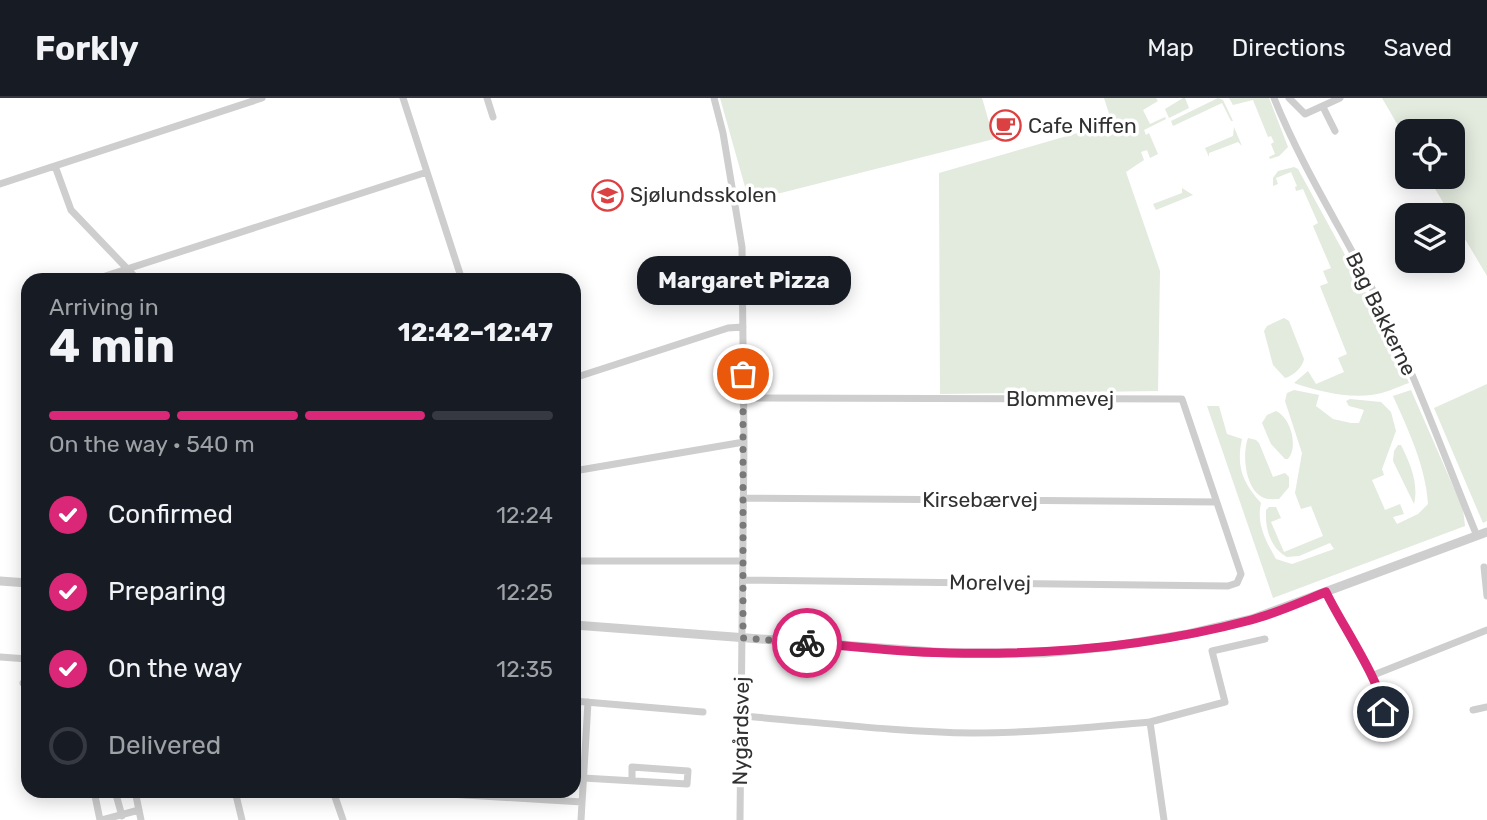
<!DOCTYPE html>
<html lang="en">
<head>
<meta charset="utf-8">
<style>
	:root { --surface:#171b24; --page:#242831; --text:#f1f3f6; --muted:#9ea1a6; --line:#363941; --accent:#db2777 }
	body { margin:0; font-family:Rubik,sans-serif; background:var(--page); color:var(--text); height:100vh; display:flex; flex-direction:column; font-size:26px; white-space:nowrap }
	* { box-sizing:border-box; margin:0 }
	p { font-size:23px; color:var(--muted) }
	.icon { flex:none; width:38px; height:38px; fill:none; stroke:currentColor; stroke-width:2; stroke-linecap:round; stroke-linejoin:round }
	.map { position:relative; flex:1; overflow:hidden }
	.panel { position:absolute; left:21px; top:175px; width:560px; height:525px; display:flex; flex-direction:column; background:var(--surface); border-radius:21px; box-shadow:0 4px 18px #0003 }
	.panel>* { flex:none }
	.tools { position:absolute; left:1395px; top:21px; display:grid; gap:14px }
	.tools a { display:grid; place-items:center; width:70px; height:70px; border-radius:14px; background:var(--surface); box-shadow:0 4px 18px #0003; font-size:35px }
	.pin { position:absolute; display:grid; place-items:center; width:60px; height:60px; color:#fff; margin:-30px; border:4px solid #fff; border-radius:50%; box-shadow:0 2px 7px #0007 }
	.courier { position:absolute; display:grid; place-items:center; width:70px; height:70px; margin:-35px; border:5px solid #db2777; border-radius:50%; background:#fff; color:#222; box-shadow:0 2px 9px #0007 }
	.bubble { position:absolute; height:49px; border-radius:21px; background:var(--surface); box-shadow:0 4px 18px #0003; font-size:23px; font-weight:700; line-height:49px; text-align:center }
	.overview em { font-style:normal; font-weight:700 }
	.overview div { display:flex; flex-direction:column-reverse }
	.overview { display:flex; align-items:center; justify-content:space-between; height:119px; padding:0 28px }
	h1 { font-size:46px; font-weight:700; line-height:52px }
	.bar { display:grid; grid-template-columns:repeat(4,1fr); gap:10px 7px; align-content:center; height:84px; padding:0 28px }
	.bar i { height:9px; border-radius:5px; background:var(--line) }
	.bar .active { background:var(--accent) }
	.bar p { grid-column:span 4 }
	ol { padding:0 28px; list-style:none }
	li { display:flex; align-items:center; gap:21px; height:77px }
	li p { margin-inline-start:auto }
	li .icon { padding:7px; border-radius:50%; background:var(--accent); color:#fff; stroke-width:4 }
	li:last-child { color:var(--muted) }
	li i { width:38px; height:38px; border:4px solid var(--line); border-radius:50% }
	header { display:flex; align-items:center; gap:42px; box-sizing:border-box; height:98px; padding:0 35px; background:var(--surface); border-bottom:2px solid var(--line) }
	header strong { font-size:33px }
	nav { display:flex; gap:38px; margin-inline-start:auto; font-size:24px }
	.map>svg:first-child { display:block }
</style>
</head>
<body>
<header>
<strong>Forkly</strong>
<nav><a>Map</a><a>Directions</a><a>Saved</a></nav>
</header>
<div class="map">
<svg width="1487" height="722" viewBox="0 0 1487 722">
	<rect width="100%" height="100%" fill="#fff"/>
	<path fill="#e3eade" d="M720,0h262l12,41 -245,62z
		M1104,0h52l2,3 -15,9 7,14 15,-7 1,2 -22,11 2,5 3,-2 9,21 -8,4 -3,-8 -6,2 3,8 -18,12 34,99 -2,120 -218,3 -1,-221 173,-50z
		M1183,0h2l4,10 -20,10 -4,-9z
		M1218,0l5,2 10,21h-2l-9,-18 -49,23 -2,-5z
		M1229,0h40l19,49 -9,9 -9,3 -1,-2 6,-3 -4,-10 3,-2 -3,-6 -3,1 -15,-37 -20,5z
		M1382,0h105v178l-59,-99h24v-46h-45v10z
		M1234,29l8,19 -4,-4 -29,11v4l-4,-9 28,-12z
		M1294,69l4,2 86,157 25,57c-12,4 -25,11 -38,12 -25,3 -54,-4 -77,-12l14,-12 8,13 28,-12 -6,-14 9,-4 -27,-68 8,-3 -5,-12 8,-3 -18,-42 5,-3 -15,-34 -7,2 -1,-4 2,-1 -6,-14 -15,6 2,6 -5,2v-8l5,-7z
		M1182,90l11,7 -37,15 -3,-6 29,-11z
		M1284,220l5,3 15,38c-1,8 -11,17 -19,19l-12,-13 -9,-34 3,-5z
		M1487,286v137l-4,2 -49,-115z
		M1294,292l25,5 -3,11 17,13 18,4h8l5,-13 -15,-4 -3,-5 4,-2 31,3 10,10 5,19 -14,38 2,6 -12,5 13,30 15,-6 4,10 -11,3 4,7 21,-10 10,-10c-2,-37 -20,-75 -35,-108l18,-6 52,119 2,17 -192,72 -66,-192h12l8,28 15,5c-6,27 0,43 19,64 -5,21 5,38 15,56l16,5 42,-15 -4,-6 -31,13 -12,1c-17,-9 -22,-29 -21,-47l3,-3h7l5,11 -10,4 13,30 39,-16 -12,-30 -10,3 -6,-16 7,-40 -17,-52 2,-8z
		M1276,313c14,6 23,35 12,48h-3l-14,-15 -9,-21 5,-8z
		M1248,340l8,2 3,3 14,34 12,-4 4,4v10l-10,12c-5,0 -12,1 -17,-2 -17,-9 -20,-43 -14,-59z
		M1398,347h3c9,18 18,39 13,59l-21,-43 1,-10z"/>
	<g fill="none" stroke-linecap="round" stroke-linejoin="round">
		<path stroke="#cecece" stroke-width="7" d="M403,0l59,182
			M487,0l6,19
			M714,0l9,35 19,114 2,195 -4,378
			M1274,0c28,69 68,132 102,198 39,78 68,160 101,240
			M1289,0l16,16 35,-16
			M1323,9l12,24
			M55,68l16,44 67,70
			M0,86l262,-86
			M93,182l334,-108
			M574,280l154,-50 15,-1
			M574,373l170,-29
			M743,400l473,4
			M574,463h169
			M1484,469l3,29
			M743,482l485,6 9,-3 4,-9 -59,-175 -439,-1
			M1326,494l45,84 12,29 -2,13
			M0,559l28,2
			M1371,578l116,-46
			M23,585h5
			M574,603l129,11
			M1473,612l14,-3
			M742,618c76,6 154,16 231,17 59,0 118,-6 177,-11l14,98
			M1150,624l75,-20 -13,-51 53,-12
			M583,680l104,6 1,-13 -56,-4v14
			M94,693l6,29
			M115,693l7,25
			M135,693l6,29
			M235,693l7,29
			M333,693l10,29
			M433,695l149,9
			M102,722l37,-10
			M581,722l7,-118"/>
		<path stroke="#cecece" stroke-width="9" d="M0,483l28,2
			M574,527l374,28h96l71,-7 73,-12 64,-15 235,-87"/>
	</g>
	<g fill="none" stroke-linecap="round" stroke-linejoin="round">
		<path stroke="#797979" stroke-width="7" stroke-dasharray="0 12.6" d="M743,276v264l64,5"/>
		<path stroke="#db2777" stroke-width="9" d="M807,545c48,3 96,10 144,10 101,2 202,-7 300,-33 26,-7 50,-18 75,-28 12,27 59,95 57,120"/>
	</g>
	<defs>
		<symbol id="cafe-ring" viewBox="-11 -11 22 22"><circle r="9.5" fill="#fff" stroke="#db4142" stroke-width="1.5"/><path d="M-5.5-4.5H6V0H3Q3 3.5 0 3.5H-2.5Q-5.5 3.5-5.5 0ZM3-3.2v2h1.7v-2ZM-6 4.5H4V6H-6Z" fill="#db4142"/></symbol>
		<symbol id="school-ring" viewBox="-11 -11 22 22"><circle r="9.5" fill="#fff" stroke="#db4142" stroke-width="1.5"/><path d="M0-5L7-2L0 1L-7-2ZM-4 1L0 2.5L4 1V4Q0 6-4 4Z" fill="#db4142"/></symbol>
	</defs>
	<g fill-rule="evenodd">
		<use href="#cafe-ring" x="988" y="10" width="35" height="35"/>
		<use href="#school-ring" x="590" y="80" width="35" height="35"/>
	</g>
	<g text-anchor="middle" stroke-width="7" stroke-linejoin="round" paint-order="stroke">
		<g font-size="21" fill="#313131" stroke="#fff" text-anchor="start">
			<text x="1028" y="35">Cafe Niffen</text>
			<text x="630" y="104">Sjølundsskolen</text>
		</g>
		<g font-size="21" fill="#313131" stroke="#fff">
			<text transform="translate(1381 216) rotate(64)" y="7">Bag Bakkerne</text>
			<text x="1060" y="308">Blommevej</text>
			<text x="980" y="409">Kirsebærvej</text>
			<text transform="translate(990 485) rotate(1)" y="7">Morelvej</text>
			<text transform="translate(741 633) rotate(-89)" y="7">Nygårdsvej</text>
		</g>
	</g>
</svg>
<div class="tools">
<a><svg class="icon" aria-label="locate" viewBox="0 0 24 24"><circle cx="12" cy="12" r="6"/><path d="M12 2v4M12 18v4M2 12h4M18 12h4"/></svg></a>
<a><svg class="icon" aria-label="layers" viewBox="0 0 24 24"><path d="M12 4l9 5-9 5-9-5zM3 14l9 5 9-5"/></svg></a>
</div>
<div class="pin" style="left:743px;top:276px;background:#ea580c"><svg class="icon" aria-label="bag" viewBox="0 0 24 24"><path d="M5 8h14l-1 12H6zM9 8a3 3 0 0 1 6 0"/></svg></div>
<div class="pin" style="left:1383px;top:614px;background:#1f2937"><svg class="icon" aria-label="home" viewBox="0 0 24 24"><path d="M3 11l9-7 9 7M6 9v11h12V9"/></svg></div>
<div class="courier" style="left:807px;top:545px"><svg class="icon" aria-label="bike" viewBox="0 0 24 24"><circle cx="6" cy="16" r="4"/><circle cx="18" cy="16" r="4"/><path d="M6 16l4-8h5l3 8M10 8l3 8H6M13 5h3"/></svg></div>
<div class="bubble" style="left:637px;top:158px;width:214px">Margaret Pizza</div>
<section class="panel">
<div class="overview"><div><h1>4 min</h1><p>Arriving in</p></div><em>12:42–12:47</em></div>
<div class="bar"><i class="active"></i><i class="active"></i><i class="active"></i><i></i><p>On the way · 540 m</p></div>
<ol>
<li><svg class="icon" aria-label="check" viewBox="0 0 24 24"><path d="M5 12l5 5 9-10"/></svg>Confirmed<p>12:24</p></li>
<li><svg class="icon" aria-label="check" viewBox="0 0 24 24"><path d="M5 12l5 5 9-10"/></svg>Preparing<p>12:25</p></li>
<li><svg class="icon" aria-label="check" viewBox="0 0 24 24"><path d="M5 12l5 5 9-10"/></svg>On the way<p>12:35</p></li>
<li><i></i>Delivered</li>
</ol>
</section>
</div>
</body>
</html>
